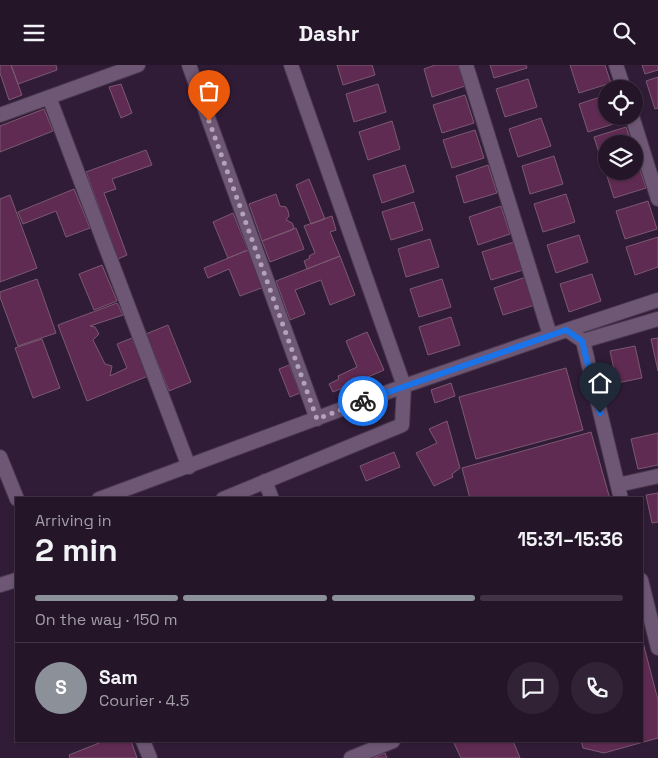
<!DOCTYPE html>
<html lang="en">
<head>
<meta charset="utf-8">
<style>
	:root { --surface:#251529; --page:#312235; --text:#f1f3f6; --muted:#a39fa8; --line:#423446; --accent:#8c9099 }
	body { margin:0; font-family:"Space Grotesk",sans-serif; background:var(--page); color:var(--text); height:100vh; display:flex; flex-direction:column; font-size:19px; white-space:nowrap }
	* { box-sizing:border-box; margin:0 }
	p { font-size:16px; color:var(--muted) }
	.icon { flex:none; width:28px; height:28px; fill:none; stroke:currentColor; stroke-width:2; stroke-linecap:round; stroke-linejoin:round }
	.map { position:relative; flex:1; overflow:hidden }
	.details { position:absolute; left:15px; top:432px; width:628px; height:245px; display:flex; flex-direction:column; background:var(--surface); border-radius:0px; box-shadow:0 1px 4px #0004,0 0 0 1px var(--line) }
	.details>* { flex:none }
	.tools { position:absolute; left:598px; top:15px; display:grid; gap:10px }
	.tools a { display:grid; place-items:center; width:45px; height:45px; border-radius:50%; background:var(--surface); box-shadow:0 1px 4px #0004,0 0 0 1px var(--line); font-size:25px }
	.pin { position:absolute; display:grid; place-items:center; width:42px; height:42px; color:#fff; margin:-51px -21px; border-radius:50% 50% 50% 0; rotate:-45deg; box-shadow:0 0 5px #0007 }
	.pin .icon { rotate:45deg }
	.courier { position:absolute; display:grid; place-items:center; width:50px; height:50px; margin:-25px; border:4px solid #1a73e8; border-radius:50%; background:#fff; color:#222; box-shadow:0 1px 6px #0007 }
	.head em { font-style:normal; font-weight:800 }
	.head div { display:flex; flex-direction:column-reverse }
	.head { display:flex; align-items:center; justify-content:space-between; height:85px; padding:0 20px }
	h1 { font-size:32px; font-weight:800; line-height:38px }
	.bar { display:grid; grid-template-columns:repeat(4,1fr); gap:8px 5px; align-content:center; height:60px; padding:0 20px }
	.bar i { height:6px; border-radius:4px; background:var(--line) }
	.bar .current { background:var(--accent) }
	.bar p { grid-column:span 4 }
	.line { display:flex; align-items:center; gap:12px; padding:0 20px; border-top:1px solid var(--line) }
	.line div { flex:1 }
	.round { display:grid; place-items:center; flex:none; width:52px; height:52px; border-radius:26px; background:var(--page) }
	header { display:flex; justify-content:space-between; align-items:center; height:65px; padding:0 20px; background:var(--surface); font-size:22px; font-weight:800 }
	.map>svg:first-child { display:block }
</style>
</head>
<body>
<header><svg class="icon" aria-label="menu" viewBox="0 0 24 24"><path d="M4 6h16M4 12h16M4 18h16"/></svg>Dashr<svg class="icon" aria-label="search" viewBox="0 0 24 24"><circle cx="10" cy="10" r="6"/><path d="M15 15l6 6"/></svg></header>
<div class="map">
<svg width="658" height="693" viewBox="0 0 658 693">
	<rect width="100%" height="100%" fill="#311c37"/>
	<path fill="#602b52" stroke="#7b5970" d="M0,0h11l11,30 -13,5 -9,-27z
		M11,0h45l1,5 -39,14z
		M337,0h35l3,10 -32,10z
		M435,0h23l7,21 -33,11 -8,-28z
		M490,0h36l1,3 -33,10z
		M570,0h35l6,18 -32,10z
		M642,0h16v5l-13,4z
		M658,12v31l-3,1 -9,-28z
		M528,14l9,28 -32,10 -9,-28z
		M121,19l11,29 -11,5 -12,-31z
		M378,19l8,28 -32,10 -8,-28z
		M465,30l9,28 -32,10 -9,-28z
		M606,30v21h13l1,6 -32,10 -9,-28z
		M44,44l9,22 -53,21v-26z
		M541,53l10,28 -33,11 -9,-28z
		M392,56l8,28 -32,11 -9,-28z
		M626,62l6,17h-26v20l-3,1 -9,-28z
		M475,65l9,28 -32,10 -9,-28z
		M146,85l6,15 -40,14 4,10 -12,4 23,62 -9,4 -32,-87z
		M554,91l9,28 -33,10 -8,-28z
		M637,95l9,28 -32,10 -9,-28 29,1v-10z
		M405,100l9,27 -32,11 -9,-28z
		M488,100l9,28 -33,10 -8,-27z
		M309,114l16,40 -14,5 -15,-39z
		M74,124l16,39 -24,9 -10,-26 -33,13 -5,-12z
		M276,129l4,12 6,1 2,4 1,5 -3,4 6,3 2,4 -2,3 -30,11 -13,-37z
		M566,129l9,28 -32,10 -9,-28z
		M10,130l27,73 -37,14v-83z
		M648,136l9,28 -32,10 -9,-28z
		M414,137l9,28 -32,10 -9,-28z
		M501,141l9,28 -32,11 -9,-28z
		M233,148l15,37 -20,8 -15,-36z
		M332,151l4,14 -6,2 10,24 -33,13 -3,-8 6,-3 -1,-2 6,-3 -11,-27z
		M296,163l8,21 -34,13 -8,-21z
		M579,170l9,27 -32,11 -9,-28z
		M658,172v30l-23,8 -9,-28z
		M430,174l9,28 -33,10 -8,-28z
		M514,177l9,28 -32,10 -9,-28z
		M248,185l16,37 -24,9 -11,-27 -21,9 -4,-10z
		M340,191l15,39 -25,10 -9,-25 -26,10 10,24 -15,6 -14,-39z
		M102,200l15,36 -23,9 -15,-36z
		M592,209l9,27 -32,11 -9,-28z
		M526,212l9,28 -32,10 -9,-27z
		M37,214l19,54 -38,13 -18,-49v-5z
		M442,214l9,28 -32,10 -9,-28z
		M117,238l6,12 -33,11 5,1 4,7 -6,6 12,24 7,2 -2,10 17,-8 -10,-24 15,-6 16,38 -61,25 -29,-76z
		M451,252l9,28 -32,10 -9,-28z
		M168,260l23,57 -22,9 -23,-57z
		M367,267l17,38 -51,22 -4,-8 10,-5 -1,-3 19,-9 -11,-26z
		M658,273v33l-7,-32z
		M42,274l18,49 -27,10 -18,-50z
		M635,281l7,32 -25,5 -7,-32z
		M289,300l11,28 -10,4 -11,-28z
		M566,303l17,62 -107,29 -17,-62z
		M451,318l4,13 -20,7 -4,-13z
		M447,356l13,47 -8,6 1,3 -19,9 -18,-33 21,-10 -8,-14z
		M591,367l19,67h-140l-8,-31z
		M658,368v32l-20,4 -7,-30z
		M394,387l6,15 -34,14 -6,-15z
		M658,428v29l-6,1 -6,-28z
		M641,570l17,65v38l-54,15 -21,-5 -2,-7h60z
		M104,676h27l6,17h-67l-1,-3z
		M453,676h60l7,17h-59z
		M385,688l2,5h-14z"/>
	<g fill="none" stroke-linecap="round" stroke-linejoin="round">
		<defs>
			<path id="minor" d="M189,0l128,354
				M466,0l84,270
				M616,0l8,24
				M49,32l140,370
				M0,50l138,-50
				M632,51l26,83
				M567,265l91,-30
				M583,276l38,158
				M0,392l17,42
				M265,416l7,18
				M618,420l40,-9
				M99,434l305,-113 163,-56 16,11 75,-22
				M223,434l179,-74 2,-39 -113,-321
				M641,515l17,68
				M0,520l16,-5
				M143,676l7,17
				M351,693l42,-17"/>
		</defs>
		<use href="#minor" stroke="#4a384f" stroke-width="16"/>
		<use href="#minor" stroke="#6e5775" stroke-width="14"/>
	</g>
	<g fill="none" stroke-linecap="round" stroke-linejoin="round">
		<path stroke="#b3a3b8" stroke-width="5" stroke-dasharray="0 9" d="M209,56l108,298 46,-18"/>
		<path stroke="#1a73e8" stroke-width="6" d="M363,336l203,-71 16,11 18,72"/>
	</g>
</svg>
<div class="tools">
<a><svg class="icon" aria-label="locate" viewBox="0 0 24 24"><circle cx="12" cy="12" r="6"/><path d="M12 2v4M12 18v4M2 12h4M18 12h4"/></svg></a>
<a><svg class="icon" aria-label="layers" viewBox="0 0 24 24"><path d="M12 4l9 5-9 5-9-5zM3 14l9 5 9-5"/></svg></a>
</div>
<div class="pin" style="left:209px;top:56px;background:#ea580c"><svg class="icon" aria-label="bag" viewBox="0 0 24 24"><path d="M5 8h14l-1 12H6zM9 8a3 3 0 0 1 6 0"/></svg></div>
<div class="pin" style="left:600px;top:348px;background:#1f2937"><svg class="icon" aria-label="home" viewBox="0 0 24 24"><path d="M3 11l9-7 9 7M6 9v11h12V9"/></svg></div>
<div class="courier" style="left:363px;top:336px"><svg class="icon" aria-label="bike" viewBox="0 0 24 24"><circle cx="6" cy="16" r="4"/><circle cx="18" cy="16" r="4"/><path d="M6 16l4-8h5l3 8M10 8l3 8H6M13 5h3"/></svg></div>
<section class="details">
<div class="head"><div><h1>2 min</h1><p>Arriving in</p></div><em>15:31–15:36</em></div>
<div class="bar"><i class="current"></i><i class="current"></i><i class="current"></i><i></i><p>On the way · 150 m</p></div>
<div class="line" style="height:90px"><b class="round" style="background:var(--accent);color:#fff">S</b><div><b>Sam</b><p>Courier · 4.5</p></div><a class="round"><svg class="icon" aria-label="chat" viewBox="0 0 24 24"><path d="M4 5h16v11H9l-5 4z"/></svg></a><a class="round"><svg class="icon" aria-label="phone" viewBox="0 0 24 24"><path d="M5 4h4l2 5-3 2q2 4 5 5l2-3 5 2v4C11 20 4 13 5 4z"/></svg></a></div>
</section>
</div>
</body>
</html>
